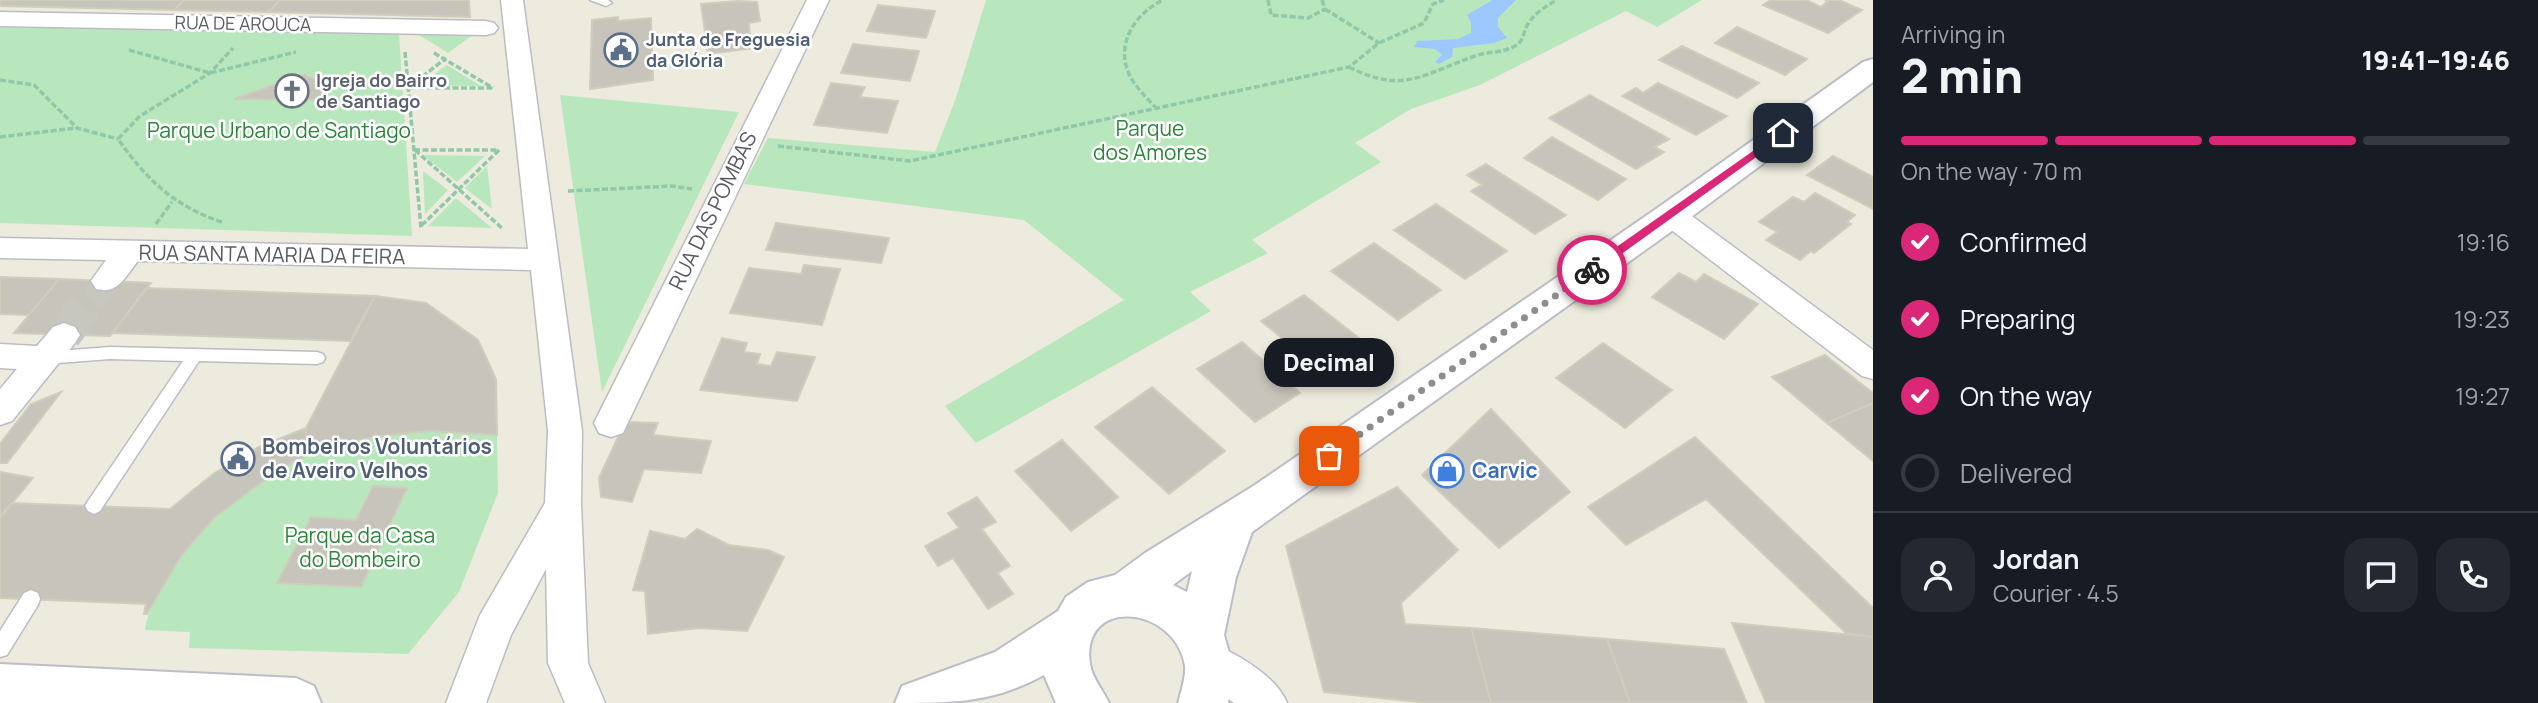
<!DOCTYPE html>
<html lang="en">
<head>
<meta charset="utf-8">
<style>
	:root { --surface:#171b24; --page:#242831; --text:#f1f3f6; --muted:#9ea1a6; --line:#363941; --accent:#db2777 }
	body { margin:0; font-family:Manrope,sans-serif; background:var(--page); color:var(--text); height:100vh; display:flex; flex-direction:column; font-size:26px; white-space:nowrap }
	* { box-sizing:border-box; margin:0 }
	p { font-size:23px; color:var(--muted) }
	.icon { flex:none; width:38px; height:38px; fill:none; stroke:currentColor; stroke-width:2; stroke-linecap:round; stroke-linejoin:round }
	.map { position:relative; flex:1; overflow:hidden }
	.drawer { display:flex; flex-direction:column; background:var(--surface); width:665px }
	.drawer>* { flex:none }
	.pin { position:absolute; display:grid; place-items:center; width:60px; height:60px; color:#fff; margin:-30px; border-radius:14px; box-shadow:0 4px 10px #0006 }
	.courier { position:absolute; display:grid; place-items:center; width:70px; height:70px; margin:-35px; border:5px solid #db2777; border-radius:50%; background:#fff; color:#222; box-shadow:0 2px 9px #0007 }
	.bubble { position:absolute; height:49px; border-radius:21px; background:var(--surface); box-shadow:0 4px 10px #0003; font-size:23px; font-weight:800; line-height:49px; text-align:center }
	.summary em { font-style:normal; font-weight:800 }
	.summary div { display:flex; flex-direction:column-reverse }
	.summary { display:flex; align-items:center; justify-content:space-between; height:119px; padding:0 28px }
	h1 { font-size:46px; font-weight:800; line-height:52px }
	.bar { display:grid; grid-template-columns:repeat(4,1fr); gap:10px 7px; align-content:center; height:84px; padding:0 28px }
	.bar i { height:9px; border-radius:5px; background:var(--line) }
	.bar .current { background:var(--accent) }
	.bar p { grid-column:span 4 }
	.line { display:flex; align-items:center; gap:18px; padding:0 28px; border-top:2px solid var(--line) }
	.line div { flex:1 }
	.round { display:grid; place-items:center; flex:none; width:74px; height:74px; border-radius:21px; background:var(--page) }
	ol { padding:0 28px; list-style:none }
	li { display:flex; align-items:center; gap:21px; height:77px }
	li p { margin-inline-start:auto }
	li .icon { padding:7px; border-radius:50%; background:var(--accent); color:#fff; stroke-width:4 }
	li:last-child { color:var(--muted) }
	li i { width:38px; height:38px; border:4px solid var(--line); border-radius:50% }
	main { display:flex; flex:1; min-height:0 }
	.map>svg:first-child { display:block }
</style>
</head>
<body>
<main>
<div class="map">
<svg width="1873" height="703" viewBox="0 0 1873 703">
	<rect width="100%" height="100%" fill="#edebde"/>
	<path fill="#b8e7bd" d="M986,0h716l-45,27 -31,-16 -146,74 -69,24 -56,34 26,19 -129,78 16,13 -78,39 21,19 -235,132 -31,-37 179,-106 -100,-80 -280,-36 24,-46 167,14 21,-54z
		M0,23l399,10 13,203 -412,-13z
		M414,32l60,2 -26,19z
		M447,65l34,21 -63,-1z
		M560,95l179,17 -137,280z
		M423,155l62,1 -28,26z
		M487,166l5,43 -27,-21z
		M423,171l25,19 -23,24z
		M456,198l36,30 -64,-2z
		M429,431l68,4 1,58 -39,99 -51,62 -219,-6 1,-16 -45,-2c3,-22 15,-39 26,-58 38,-64 111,-116 183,-132 25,-5 50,-7 75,-9z"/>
	<path fill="#9cc8ff" d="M1492,0h24l-18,18v9l9,11 -13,5 -41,5 -1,9 -13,7 -4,-2 7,-7 -7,-6 -21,-2 3,-6 41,-2 13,-6v-11l-4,-7z"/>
	<path fill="#c7c5bb" stroke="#d1cdbc" stroke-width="2" d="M0,0h184l-10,10 -174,-4z
		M184,0h96l-11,12 -95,-2z
		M280,0h189l1,17 -201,-5z
		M1771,0h35l15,7 7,-6 -3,-1h14l23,10 -34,23 -65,-28z
		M738,1l19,1 3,19 -11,2 1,15 12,-2v11l-54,7 -7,-50z
		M878,5l57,6 -9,27 -59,-7z
		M618,17v4l33,-3 2,62 -63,9 2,-69z
		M1737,27l70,32 -22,16 -70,-32z
		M853,44l66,7 -9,30 -69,-8z
		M1682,46l77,37 -22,15 -78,-38z
		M305,74l3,3 26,6 -13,17 -87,-1z
		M831,83l34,4 -5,10 38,4 -11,32 -73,-8z
		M1658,83l69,33 -31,19 -74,-39 14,-8 7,5z
		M1590,95l79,44 -14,8 9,5 -28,17 -87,-51z
		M1552,137l74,42 -28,21 -74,-42z
		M1833,156l40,21v32l-66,-34z
		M1486,164l80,51 -31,19 -64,-43 11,-6 -15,-10z
		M1815,193l40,22 -8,7 4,2 -37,29 -3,-2 -11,9 -34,-20 11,-8 -18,-10 34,-25 11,5z
		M1436,204l71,47 -42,28 -71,-49z
		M776,223l113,15 -8,25 -115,-13z
		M1374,243l67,47 -43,30 -67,-49z
		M804,265l36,4 -18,56 -92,-12 19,-45 52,6z
		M1679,273l17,9 8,-8 54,30 -34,35 -72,-42z
		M0,277l59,2 -30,36 -29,-1z
		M59,279l47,2 45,2 -41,53 -96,-3z
		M146,288l229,8 -25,45 -237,-8z
		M1304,295l69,54 -42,29 -70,-57z
		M375,296l51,7 52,37 18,39 1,56 -68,-4 -41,4 -36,6 -47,15 1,-28z
		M722,338l25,5 -3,9 16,2 -3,10 14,2 6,-14 38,5 -18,44 -97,-11z
		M1242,342l58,51 -45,29 -58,-53z
		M1603,343l69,47 -47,38 -69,-50z
		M1825,355l48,38v10l-46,20 -55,-46z
		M1152,387l73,64 -56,43 -74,-67z
		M61,392l-54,71h-7v-19l31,-40z
		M1873,403v58l-46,-38z
		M1491,409l79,83 -71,56 -77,-73z
		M625,422l33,1 -5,12 58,6 -10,32 -57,-4 -12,33 -31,-5 -2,-19z
		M306,428l-1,28 -30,16 -61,46 -33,38 -34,58h-3l2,-10 -146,-6v-80l11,-15 159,6 43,-35 46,-27z
		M1695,437l178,171v29l-27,-4 -140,-134 -80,46 -38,-38z
		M1062,440l56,57 -47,34 -56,-60z
		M0,472l33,6 -33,40z
		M373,486l34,2 -46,99 -84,-4 34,-66 45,3z
		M1397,487l61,63 -57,53 4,21 66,4 20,75h-64l-103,-11 -38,-146z
		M977,497l19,25 -14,7 28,37 -12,7 15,21 -25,15 -35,-51 -15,8 -13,-20 34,-18 -11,-15z
		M697,529l32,16 39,5 16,7 -37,74 -48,-3 -51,6 -3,-43 -12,-1 17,-59 35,8z
		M1732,623l141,14v66h-107z
		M1471,628l136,11 23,64h-139z
		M1607,639l117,10 23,54h-117z"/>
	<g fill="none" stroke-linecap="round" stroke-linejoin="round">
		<path stroke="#c8c7bf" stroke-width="26" stroke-dasharray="26 13" stroke-linecap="butt" d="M91,300l15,-19"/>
		<path stroke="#c8c7bf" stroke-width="35" stroke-dasharray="35 18" stroke-linecap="butt" d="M64,335l28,-37"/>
		<defs>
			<path id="lane" d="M590,0h18l4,3 -6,3z
				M110,347l207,5 6,2 2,4 -2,4 -6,2 -118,-3 -99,150 -6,3 -6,-3 -3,-5 3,-5 95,-140 -73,-2 -65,5 -6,-2 -2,-4 2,-4 6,-2z
				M31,590l7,3 2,6 -2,6 -31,50 -7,2v-26l24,-38z"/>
			<path id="street" d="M501,0h22l59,431 -1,74 7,158 17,40h-40l-17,-40 -2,-94 -35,66 -25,68h-40l34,-88 65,-112 3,-72 -17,-161 -393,-9c-13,16 -20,34 -42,28l-5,-8 15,-21 -106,-2v-20l528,11z
				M807,0h22l-206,433 -12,4 -12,-4 -5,-10z
				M0,12l486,9 8,2 4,5 -4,5 -8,2 -486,-9z
				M1671,206l10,2 192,142v29l-11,-3 -201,-154 -4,-7 4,-7z
				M64,323l11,4 5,8 -5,8 -63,78 -12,4v-36l17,-20 -17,-1v-24l37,2 16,-19z
				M1212,644c26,10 65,33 75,59h-53l-36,-27 -6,-13 6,-13z"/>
			<path id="secondary" d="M1873,59v23l-190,141 -431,309 -16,45 -12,58 10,34 -6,34h-50c3,-11 8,-26 7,-37 -9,-60 -105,-71 -95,-2 2,14 13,26 19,39h-53l-12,-28c-51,28 -90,28 -149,28l7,-17 93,-34 63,-41 8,-14 22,-15 27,-7 30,-22 110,-68 404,-278 204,-145zM1192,571l-5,21 -14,-7z
				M0,664l296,14 18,8 7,17h-321z"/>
		</defs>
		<use href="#lane" stroke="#bcbdc4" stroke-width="3"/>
		<use href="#street" stroke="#bcbdc4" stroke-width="3"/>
		<use href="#secondary" stroke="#bbbec6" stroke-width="4"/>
		<path stroke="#91c8a7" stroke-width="3.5" stroke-dasharray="6 2.5" stroke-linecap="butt" d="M1268,0l3,15 37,3 17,-9
			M1322,0l3,9
			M1325,9l54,34
			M129,50l81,23 86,-21
			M405,52l16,176
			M434,53l59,35
			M1349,67c56,29 77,5 129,-12 13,-4 30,-2 41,-12 5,-5 5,-13 9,-19 7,-11 18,-18 29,-24
			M0,80l34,5 43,43 41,11
			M409,87l37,-29
			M410,88h82
			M1157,109c-10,-11 -22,-22 -28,-35 -14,-31 7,-61 34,-74
			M0,137l76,-9
			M778,146l132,15 439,-94 30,-24 45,-20 9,-19 11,-4
			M414,150h85l-78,76
			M415,150l88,79
			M568,191l104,-5 20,3
			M222,222c-47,-15 -76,-43 -104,-83l22,-23 70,-43 23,-25
			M156,224l16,-22"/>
		<use href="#lane" fill="#fff" fill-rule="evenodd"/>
		<use href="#street" fill="#fff" fill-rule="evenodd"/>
		<use href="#secondary" fill="#fff" fill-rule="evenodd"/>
	</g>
	<path fill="#db2777" d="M1783,130l4,5 -192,138h-7v-6z"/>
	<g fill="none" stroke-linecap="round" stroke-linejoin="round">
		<path stroke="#8c8d8d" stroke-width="7" stroke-dasharray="0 12.6" d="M1329,456l263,-186"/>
	</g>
	<defs>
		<symbol id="civic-ring" viewBox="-11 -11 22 22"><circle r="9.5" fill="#fff" stroke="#5c6f8a" stroke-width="1.5"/><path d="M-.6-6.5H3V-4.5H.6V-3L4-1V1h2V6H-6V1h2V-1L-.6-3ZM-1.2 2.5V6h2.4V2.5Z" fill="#5c6f8a"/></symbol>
		<symbol id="church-ring" viewBox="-11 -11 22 22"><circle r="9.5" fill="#fff" stroke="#6b7280" stroke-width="1.5"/><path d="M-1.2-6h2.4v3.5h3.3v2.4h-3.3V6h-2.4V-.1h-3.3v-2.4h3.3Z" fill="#6b7280"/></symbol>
		<symbol id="shop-ring" viewBox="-11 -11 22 22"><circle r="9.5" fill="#fff" stroke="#3f7fe0" stroke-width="1.5"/><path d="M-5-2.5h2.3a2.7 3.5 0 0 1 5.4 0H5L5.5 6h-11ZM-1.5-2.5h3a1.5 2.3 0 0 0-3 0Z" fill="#3f7fe0"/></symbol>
	</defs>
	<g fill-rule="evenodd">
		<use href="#civic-ring" x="602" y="31" width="38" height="38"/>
		<use href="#church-ring" x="273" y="72" width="38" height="38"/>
		<use href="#civic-ring" x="219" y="440" width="38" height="38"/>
		<use href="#shop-ring" x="1428" y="452" width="38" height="38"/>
	</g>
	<g text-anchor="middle" stroke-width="5" stroke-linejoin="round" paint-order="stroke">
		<g font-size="18" fill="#585b61" stroke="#fff">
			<text transform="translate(243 24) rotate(1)" y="6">RUA DE AROUCA</text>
		</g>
		<g font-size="18" font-weight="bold" fill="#4e5e75" stroke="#fff" text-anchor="start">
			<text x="646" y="46">Junta de Freguesia<tspan x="646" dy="21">da Glória</tspan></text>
		</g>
		<g font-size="18" font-weight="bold" fill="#5b616d" stroke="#fff" text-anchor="start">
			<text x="316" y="87">Igreja do Bairro<tspan x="316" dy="21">de Santiago</tspan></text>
		</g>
		<g font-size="21" fill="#2d843b" stroke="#fff">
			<text x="1150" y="136">Parque<tspan x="1150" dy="24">dos Amores</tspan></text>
			<text x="279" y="138">Parque Urbano de Santiago</text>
			<text x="360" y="543">Parque da Casa<tspan x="360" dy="24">do Bombeiro</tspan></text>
		</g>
		<g font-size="21" fill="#585b61" stroke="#fff">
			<text transform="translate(713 211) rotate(-64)" y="7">RUA DAS POMBAS</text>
			<text transform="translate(272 255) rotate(1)" y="7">RUA SANTA MARIA DA FEIRA</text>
		</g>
		<g font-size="21" font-weight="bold" fill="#4e5e75" stroke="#fff" text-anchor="start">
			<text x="262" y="454">Bombeiros Voluntários<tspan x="262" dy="24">de Aveiro Velhos</tspan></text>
		</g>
		<g font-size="21" font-weight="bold" fill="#366cbe" stroke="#fff" text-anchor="start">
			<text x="1472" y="478">Carvic</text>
		</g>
	</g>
</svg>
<div class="pin" style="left:1329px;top:456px;background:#ea580c"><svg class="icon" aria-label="bag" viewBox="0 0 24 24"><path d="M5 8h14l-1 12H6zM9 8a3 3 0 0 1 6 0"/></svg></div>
<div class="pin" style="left:1783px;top:133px;background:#1f2937"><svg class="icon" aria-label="home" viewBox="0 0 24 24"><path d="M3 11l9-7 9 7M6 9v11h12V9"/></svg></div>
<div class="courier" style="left:1592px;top:270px"><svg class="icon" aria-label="bike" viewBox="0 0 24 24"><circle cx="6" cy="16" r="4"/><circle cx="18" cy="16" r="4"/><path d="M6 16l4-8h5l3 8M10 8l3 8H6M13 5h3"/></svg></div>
<div class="bubble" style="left:1264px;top:338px;width:130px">Decimal</div>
</div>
<section class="drawer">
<div class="summary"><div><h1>2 min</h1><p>Arriving in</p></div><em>19:41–19:46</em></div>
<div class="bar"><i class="current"></i><i class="current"></i><i class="current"></i><i></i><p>On the way · 70 m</p></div>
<ol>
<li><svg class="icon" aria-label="check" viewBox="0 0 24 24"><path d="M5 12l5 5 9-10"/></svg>Confirmed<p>19:16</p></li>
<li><svg class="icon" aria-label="check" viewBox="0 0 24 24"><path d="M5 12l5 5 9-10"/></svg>Preparing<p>19:23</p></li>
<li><svg class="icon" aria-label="check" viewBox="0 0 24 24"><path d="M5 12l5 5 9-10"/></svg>On the way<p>19:27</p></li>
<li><i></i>Delivered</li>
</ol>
<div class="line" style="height:126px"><a class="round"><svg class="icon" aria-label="person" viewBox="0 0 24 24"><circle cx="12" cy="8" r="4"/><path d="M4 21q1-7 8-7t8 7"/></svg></a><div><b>Jordan</b><p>Courier · 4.5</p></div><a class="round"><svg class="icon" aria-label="chat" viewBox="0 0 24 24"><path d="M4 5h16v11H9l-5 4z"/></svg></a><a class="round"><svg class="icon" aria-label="phone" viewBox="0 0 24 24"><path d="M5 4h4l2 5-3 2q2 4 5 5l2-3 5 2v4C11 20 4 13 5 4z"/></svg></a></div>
</section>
</main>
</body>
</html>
